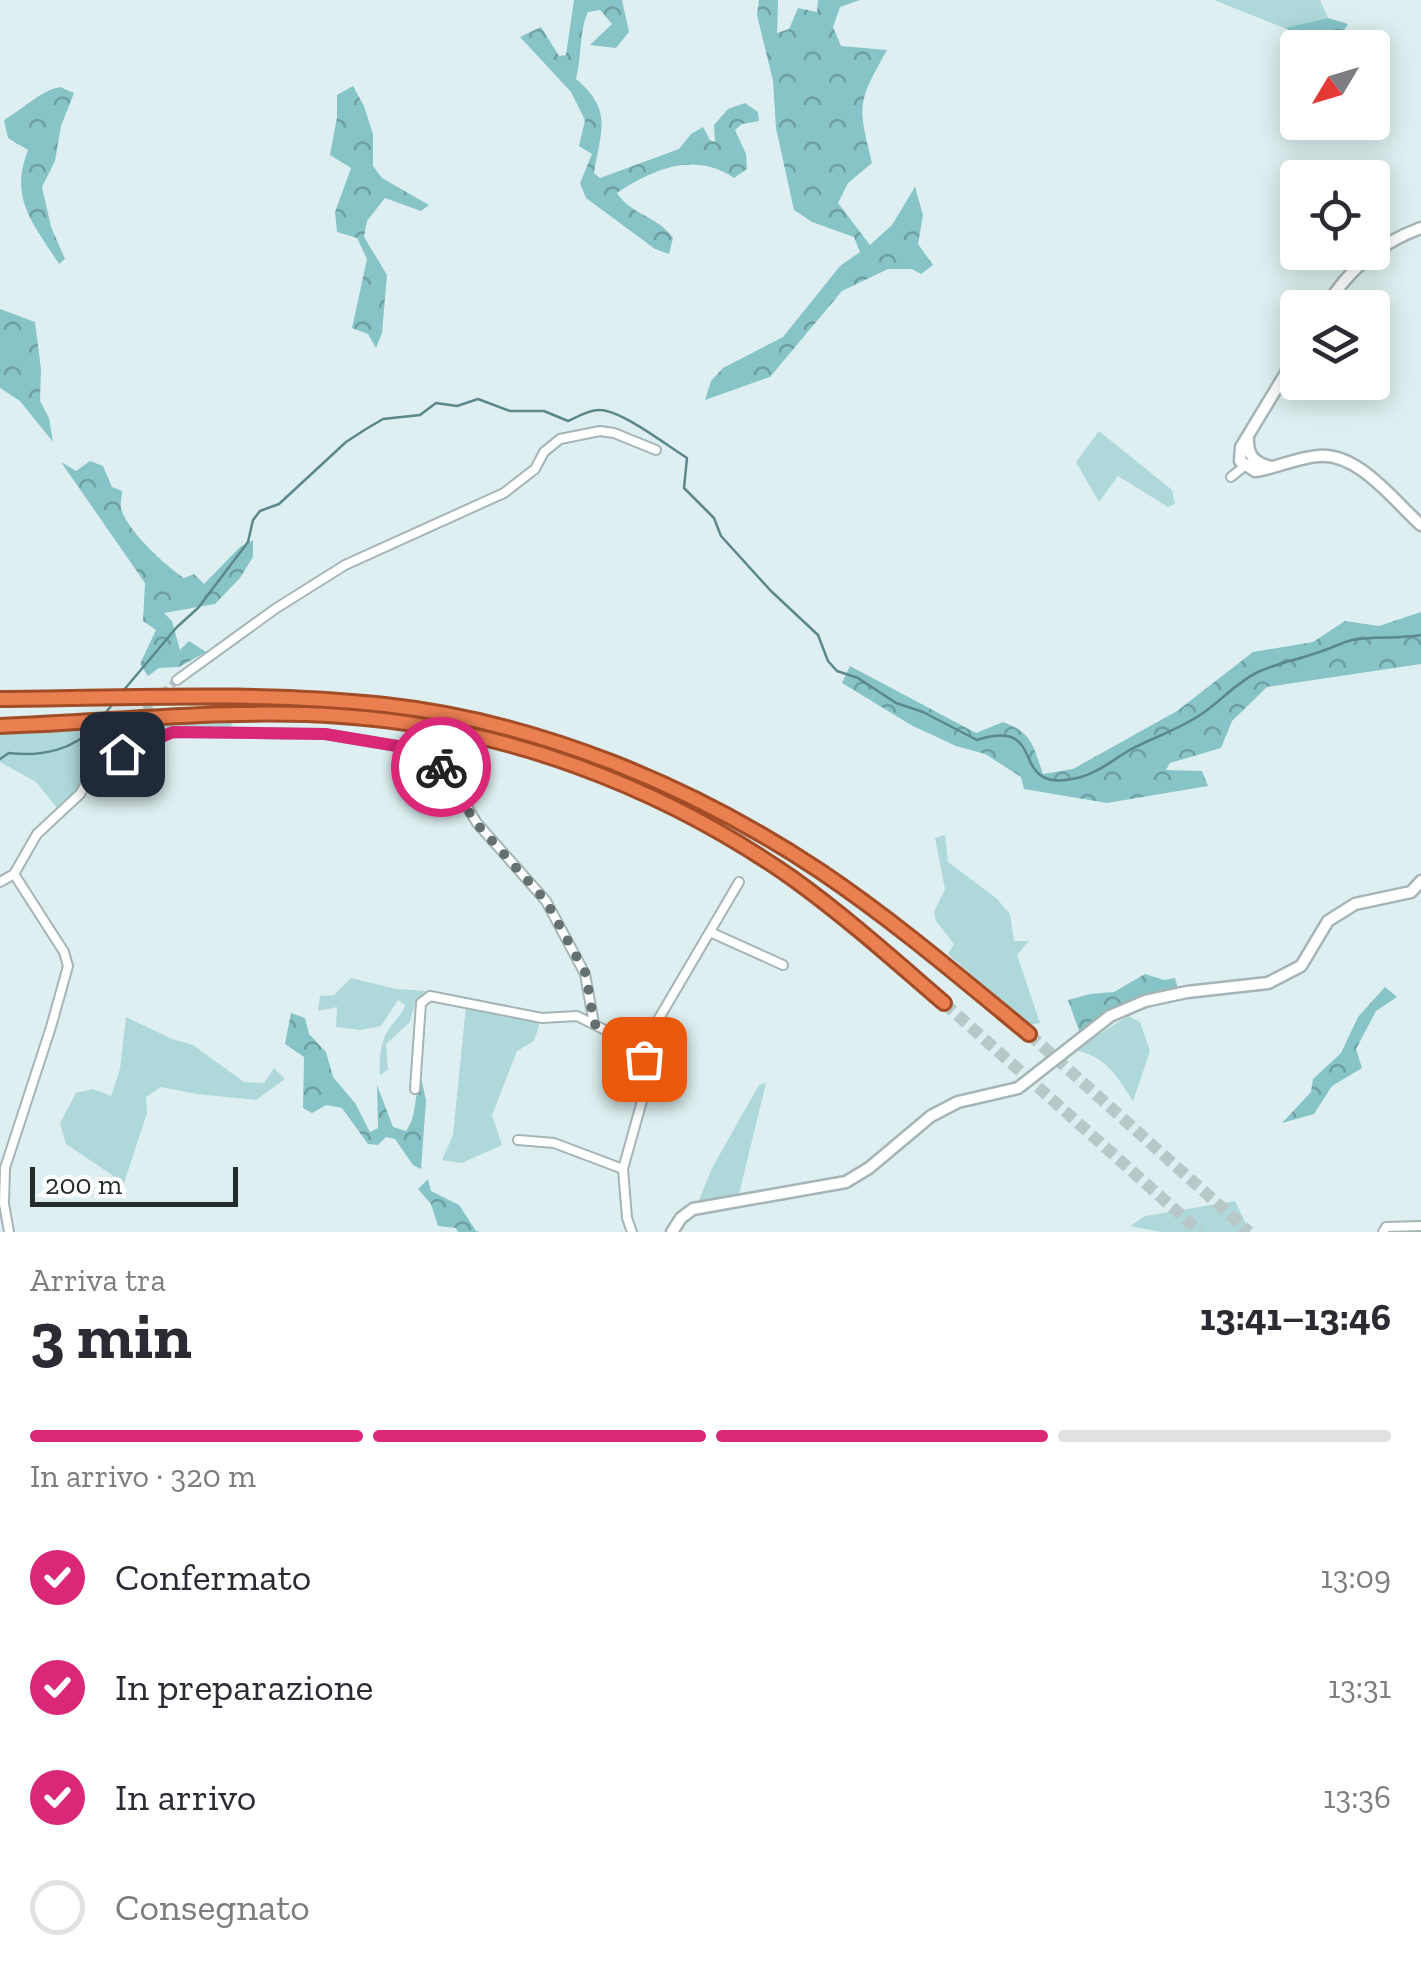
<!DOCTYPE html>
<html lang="it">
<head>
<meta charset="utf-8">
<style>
	:root { --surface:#fff; --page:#f7f7f7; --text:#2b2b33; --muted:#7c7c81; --line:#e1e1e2; --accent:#db2777 }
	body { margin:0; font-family:"Zilla Slab",serif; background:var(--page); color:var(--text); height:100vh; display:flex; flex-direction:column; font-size:38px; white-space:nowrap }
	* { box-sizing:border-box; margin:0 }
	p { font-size:32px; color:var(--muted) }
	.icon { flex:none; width:55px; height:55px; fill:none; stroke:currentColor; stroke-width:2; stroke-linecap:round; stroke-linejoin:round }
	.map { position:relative; height:1232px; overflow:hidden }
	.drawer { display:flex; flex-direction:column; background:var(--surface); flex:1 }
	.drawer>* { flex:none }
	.needle { width:65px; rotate:232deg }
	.tools { position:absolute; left:1280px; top:30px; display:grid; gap:20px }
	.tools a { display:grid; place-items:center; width:110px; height:110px; border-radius:10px; background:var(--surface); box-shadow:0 5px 25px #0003; font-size:50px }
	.scale { position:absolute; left:30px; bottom:25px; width:208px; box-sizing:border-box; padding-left:10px; border:5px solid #252c2c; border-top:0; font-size:28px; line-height:35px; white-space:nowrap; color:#252c2c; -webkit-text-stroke:8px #fff; paint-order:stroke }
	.pin { position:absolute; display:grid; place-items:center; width:85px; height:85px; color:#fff; margin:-42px; border-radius:20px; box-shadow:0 5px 15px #0006 }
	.courier { position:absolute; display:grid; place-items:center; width:100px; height:100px; margin:-50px; border:8px solid #db2777; border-radius:50%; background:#fff; color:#222; box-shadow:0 2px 12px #0007 }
	.head em { font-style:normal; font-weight:700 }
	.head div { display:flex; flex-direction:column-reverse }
	.head { display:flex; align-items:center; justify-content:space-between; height:170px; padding:0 30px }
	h1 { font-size:65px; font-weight:700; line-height:75px }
	.bar { display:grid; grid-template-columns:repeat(4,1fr); gap:15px 10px; align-content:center; height:120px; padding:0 30px }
	.bar i { height:12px; border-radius:8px; background:var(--line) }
	.bar .on { background:var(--accent) }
	.bar p { grid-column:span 4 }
	ol { padding:0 30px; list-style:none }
	li { display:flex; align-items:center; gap:30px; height:110px }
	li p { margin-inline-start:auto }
	li .icon { padding:10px; border-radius:50%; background:var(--accent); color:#fff; stroke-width:4 }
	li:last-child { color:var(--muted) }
	li i { width:55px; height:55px; border:5px solid var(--line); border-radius:50% }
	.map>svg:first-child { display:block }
</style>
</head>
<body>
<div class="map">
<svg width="1421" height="1232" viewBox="0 0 1421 1232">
	<defs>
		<pattern id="forest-crowns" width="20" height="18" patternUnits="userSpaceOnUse" patternTransform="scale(2.5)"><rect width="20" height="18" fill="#86c4c8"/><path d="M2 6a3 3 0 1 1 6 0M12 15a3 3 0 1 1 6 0" fill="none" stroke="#6d9fa3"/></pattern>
	</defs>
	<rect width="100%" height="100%" fill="#ddeff0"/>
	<path fill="#afd8da" d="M1214,0h106l8,18 -44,10z
		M1099,431l73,59 3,14 -7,3 -50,-31 -19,26 -23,-40z
		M231,720l1,10 -66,-1 -43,21 -17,-9 -30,49 -19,18 -21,-26 -36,-20v-30z
		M945,835l3,27 48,36 14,16 4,27h15l-12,14 23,68 -11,2 -81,-71 6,-10 -18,-23 -2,-9 11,-23 -10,-51z
		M351,978l45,11 30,2 -11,12 -5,19 -24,22 2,26 -8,5c-1,-18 0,-34 11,-49 6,-8 11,-11 14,-21l-7,-5 -17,26 -21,4 -24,-3 1,-20 -19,4 2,-15 14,-1z
		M466,1006l71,15 2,5 -5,15 -17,10 -25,64 10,30 -40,18 -20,-3 11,-25z
		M1128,1016l12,6 10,29 -17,50c-17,-26 -27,-45 -59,-51z
		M126,1017l46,22 21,6 51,37 20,1 10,-15 11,11 -29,21 -59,-6 -36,-7 -15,10 1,16 -23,70 -58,-39 -6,-21 16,-30 17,-4 18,7 9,-27z
		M766,1083l-28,115 -41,7 15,-37 47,-83z
		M1235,1201l15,31h-89l-31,-6 15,-10z"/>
	<path fill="url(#forest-crowns)" d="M574,0h48l7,32 -13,16 -26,-3 22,-21 -12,-14 -12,2c-9,19 -6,45 -12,67 37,31 25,51 18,94l6,5 79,-29 12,-15 12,-7 7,13 5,2 -1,-17 14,-16 17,-6 13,9 1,9 -17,3 -7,6 11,24 1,15 -13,9c-39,-27 -81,-9 -117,15 13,21 42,24 56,45l-4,16 -14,-5 -69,-51 -6,-15 12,-29 -13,-8 6,-26 -14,-28 -51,-55 21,-10 18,29 7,-1z
		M759,0h19l-1,33 12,-4 9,-21 19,4 1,-12h42l-20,7 -7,20 8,19 46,4c-29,52 -30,54 -15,113l-24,20 -10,20 32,42 22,-20 23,-38 8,28 -5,29 15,21 -12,9 -9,-5h-24l-46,22 -72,86 -65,23 6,-19 12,-13 60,-31 57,-71 20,-14 -6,-15 -42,-15 -18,-12 -18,-82 -3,-47 -16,-66z
		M1328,18l20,6 -15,23 -35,1 -1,22 -14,-1 17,-36 -16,-5z
		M353,86l11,20 9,28v32l9,12 47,27 -8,6 -36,-13 -18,23 -3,16 23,38 -5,58 -6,15 -8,-14 -16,-6 15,-69 -10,-21 -20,-6 -2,-20 16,-44 -21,-13 7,-38v-22z
		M60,87l14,6 -13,33 -6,35 -13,26 9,40 14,32 -6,5c-26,-41 -50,-65 -31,-114l-20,-12 -4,-18c19,-11 36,-29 56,-33z
		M0,309l35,13 6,47 -1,32 9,17 4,24 -33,-41 -20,-13z
		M90,461l13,5 9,21 10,4c0,6 -2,12 -1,17 5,22 45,58 63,70l10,-4 10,10 36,-37 13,-7v17l-13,21 -25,26 -51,9 8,8 8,29 9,-9 17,11 -27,15 -20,1 -11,8 -8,-12 16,-34 -13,-9 2,-38 -84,-121 15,9z
		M1421,612v52l-154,23 -35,34 -11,27 -51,15 -4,7 36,1 6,15 -101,17 -83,-14 -3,-12 -36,-23 -29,-8 -45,-21 -69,-42 8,-17 126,67 27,-11c30,11 30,24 40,52l30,-5 104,-58 76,-59 60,-10 32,-21 34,5z
		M1145,974l19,6 11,-2 3,11c-35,4 -70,24 -98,44l-12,-33 22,-6 24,-2z
		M1385,987l12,10 -21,14 -20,38 6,19 -30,18 -18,28 -32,9 29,-31 2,-13 28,-26 17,-36z
		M291,1013l14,5 4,16 17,18 7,25 22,26 15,29 8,-4 -1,-43 16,42 13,4c12,-16 7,-35 15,-53l5,22 -5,69 -8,-4 -18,-26 -9,-2 -8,8 -10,-1 -26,-36 -16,-3 -14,8 -9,-5 1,-51 -19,-13z
		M428,1179l3,12 28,14 17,26 4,1h-22l-2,-4 -18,-2 -7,-22 -13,-15z"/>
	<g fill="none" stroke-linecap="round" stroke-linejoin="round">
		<path stroke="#5b888b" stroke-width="2.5" d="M123,691l54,-64 21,-19 50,-66 5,-22 7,-9 19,-7 67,-62 20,-13 17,-10 37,-4 16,-12 21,3 21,-7 32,12h34l24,10c9,-4 22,-12 32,-11 23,1 66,35 87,48l-3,30 30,30 7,18 50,55 47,44 10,26 9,10 21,7 38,25 27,9 54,28c76,-24 26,58 104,37 18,-5 32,-17 47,-26 25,-14 51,-21 75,-38 19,-13 34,-31 55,-41 19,-9 39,-12 58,-19 12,-3 24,-10 36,-13 22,-4 47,-1 69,-5
			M104,715l11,-14
			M0,759l9,-6c32,4 66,-3 87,-28"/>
		<path stroke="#b8c8c9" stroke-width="8" stroke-dasharray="8 4" stroke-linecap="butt" d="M136,718l41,-38"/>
		<path stroke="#b8c8c9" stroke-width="12" stroke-dasharray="12 6" stroke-linecap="butt" d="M944,1003l256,229
			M1029,1034l220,198"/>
		<defs>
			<path id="minor" d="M1231,477l16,-13
				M177,680l98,-71 70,-44 159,-72 31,-24 9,-17 16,-13 40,-8 14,2 42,17
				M106,748c30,10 39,-8 67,-16l152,2 96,16 24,21 32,52 69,78 39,73 9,50
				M0,882l14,-8 23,-40 43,-40 26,-46 25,-25
				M710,932l73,33
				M638,1054l101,-172
				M415,1089l6,-86 9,-7 112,22 35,-2 30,15 28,19 15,22 -27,97 4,49 5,14
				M518,1140l36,3 69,26
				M9,1232l-5,-28 1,-36 46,-141 17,-61 -4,-14 -50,-78
				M1383,1232l3,-5 35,-1"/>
			<path id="secondary" d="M1325,308c23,-38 54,-65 96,-80
				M1298,353l-57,94 -1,14 15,10c21,-3 41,-13 63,-15 40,-4 75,44 103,69
				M1248,438c-1,18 7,25 23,29
				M672,1232l9,-14 12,-9 153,-27 23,-14 62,-52 27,-14 60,-14 92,-72 35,-15 42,-9 81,-9 33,-17 27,-45 27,-17 56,-12 10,-11"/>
			<path id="trunk" d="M0,699c128,-1 258,-8 385,6 154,17 307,81 435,166 73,49 141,107 209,163
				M0,726c113,-4 228,-18 341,-10 162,11 318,69 451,162 53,38 102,82 152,125"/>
		</defs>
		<use href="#minor" stroke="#a5b5b6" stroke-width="12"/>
		<use href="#secondary" stroke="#a5b5b6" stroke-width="15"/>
		<use href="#trunk" stroke="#a24d27" stroke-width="18"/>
		<use href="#minor" stroke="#fff" stroke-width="8"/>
		<use href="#secondary" stroke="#fff" stroke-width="10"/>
		<use href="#trunk" stroke="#ea7f50" stroke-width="12"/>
	</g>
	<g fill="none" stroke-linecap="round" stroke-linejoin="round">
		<path stroke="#657071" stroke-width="10" stroke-dasharray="0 18" d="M441,767l35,56 70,78 40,73 8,50 14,6 36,29"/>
		<path stroke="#db2777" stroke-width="12" d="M122,754l51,-22 152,2 96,16 20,17"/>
	</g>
</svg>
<div class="tools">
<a><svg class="needle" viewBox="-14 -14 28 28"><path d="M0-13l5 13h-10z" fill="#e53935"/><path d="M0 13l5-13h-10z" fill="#7c7c81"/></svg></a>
<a><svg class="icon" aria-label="locate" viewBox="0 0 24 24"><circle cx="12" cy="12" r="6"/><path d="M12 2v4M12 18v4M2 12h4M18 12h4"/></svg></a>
<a><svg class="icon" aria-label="layers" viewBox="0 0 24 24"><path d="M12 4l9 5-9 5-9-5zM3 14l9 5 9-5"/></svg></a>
</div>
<div class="scale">200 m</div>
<div class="pin" style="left:644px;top:1059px;background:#ea580c"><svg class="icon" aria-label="bag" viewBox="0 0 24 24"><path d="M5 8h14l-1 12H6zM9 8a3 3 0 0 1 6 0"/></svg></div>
<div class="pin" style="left:122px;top:754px;background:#1f2937"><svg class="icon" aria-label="home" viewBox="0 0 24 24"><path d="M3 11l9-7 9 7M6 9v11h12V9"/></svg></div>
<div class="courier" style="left:441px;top:767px"><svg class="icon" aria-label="bike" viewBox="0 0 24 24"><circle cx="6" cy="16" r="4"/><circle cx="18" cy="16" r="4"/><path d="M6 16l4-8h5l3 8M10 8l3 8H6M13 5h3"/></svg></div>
</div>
<section class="drawer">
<div class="head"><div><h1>3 min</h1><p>Arriva tra</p></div><em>13:41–13:46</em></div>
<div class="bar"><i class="on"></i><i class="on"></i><i class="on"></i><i></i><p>In arrivo · 320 m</p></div>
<ol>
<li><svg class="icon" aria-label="check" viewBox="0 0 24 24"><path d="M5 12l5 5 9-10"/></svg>Confermato<p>13:09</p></li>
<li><svg class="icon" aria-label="check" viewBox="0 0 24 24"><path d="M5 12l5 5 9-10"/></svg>In preparazione<p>13:31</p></li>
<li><svg class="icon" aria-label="check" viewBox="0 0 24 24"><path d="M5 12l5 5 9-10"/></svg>In arrivo<p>13:36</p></li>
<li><i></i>Consegnato</li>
</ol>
</section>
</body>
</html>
